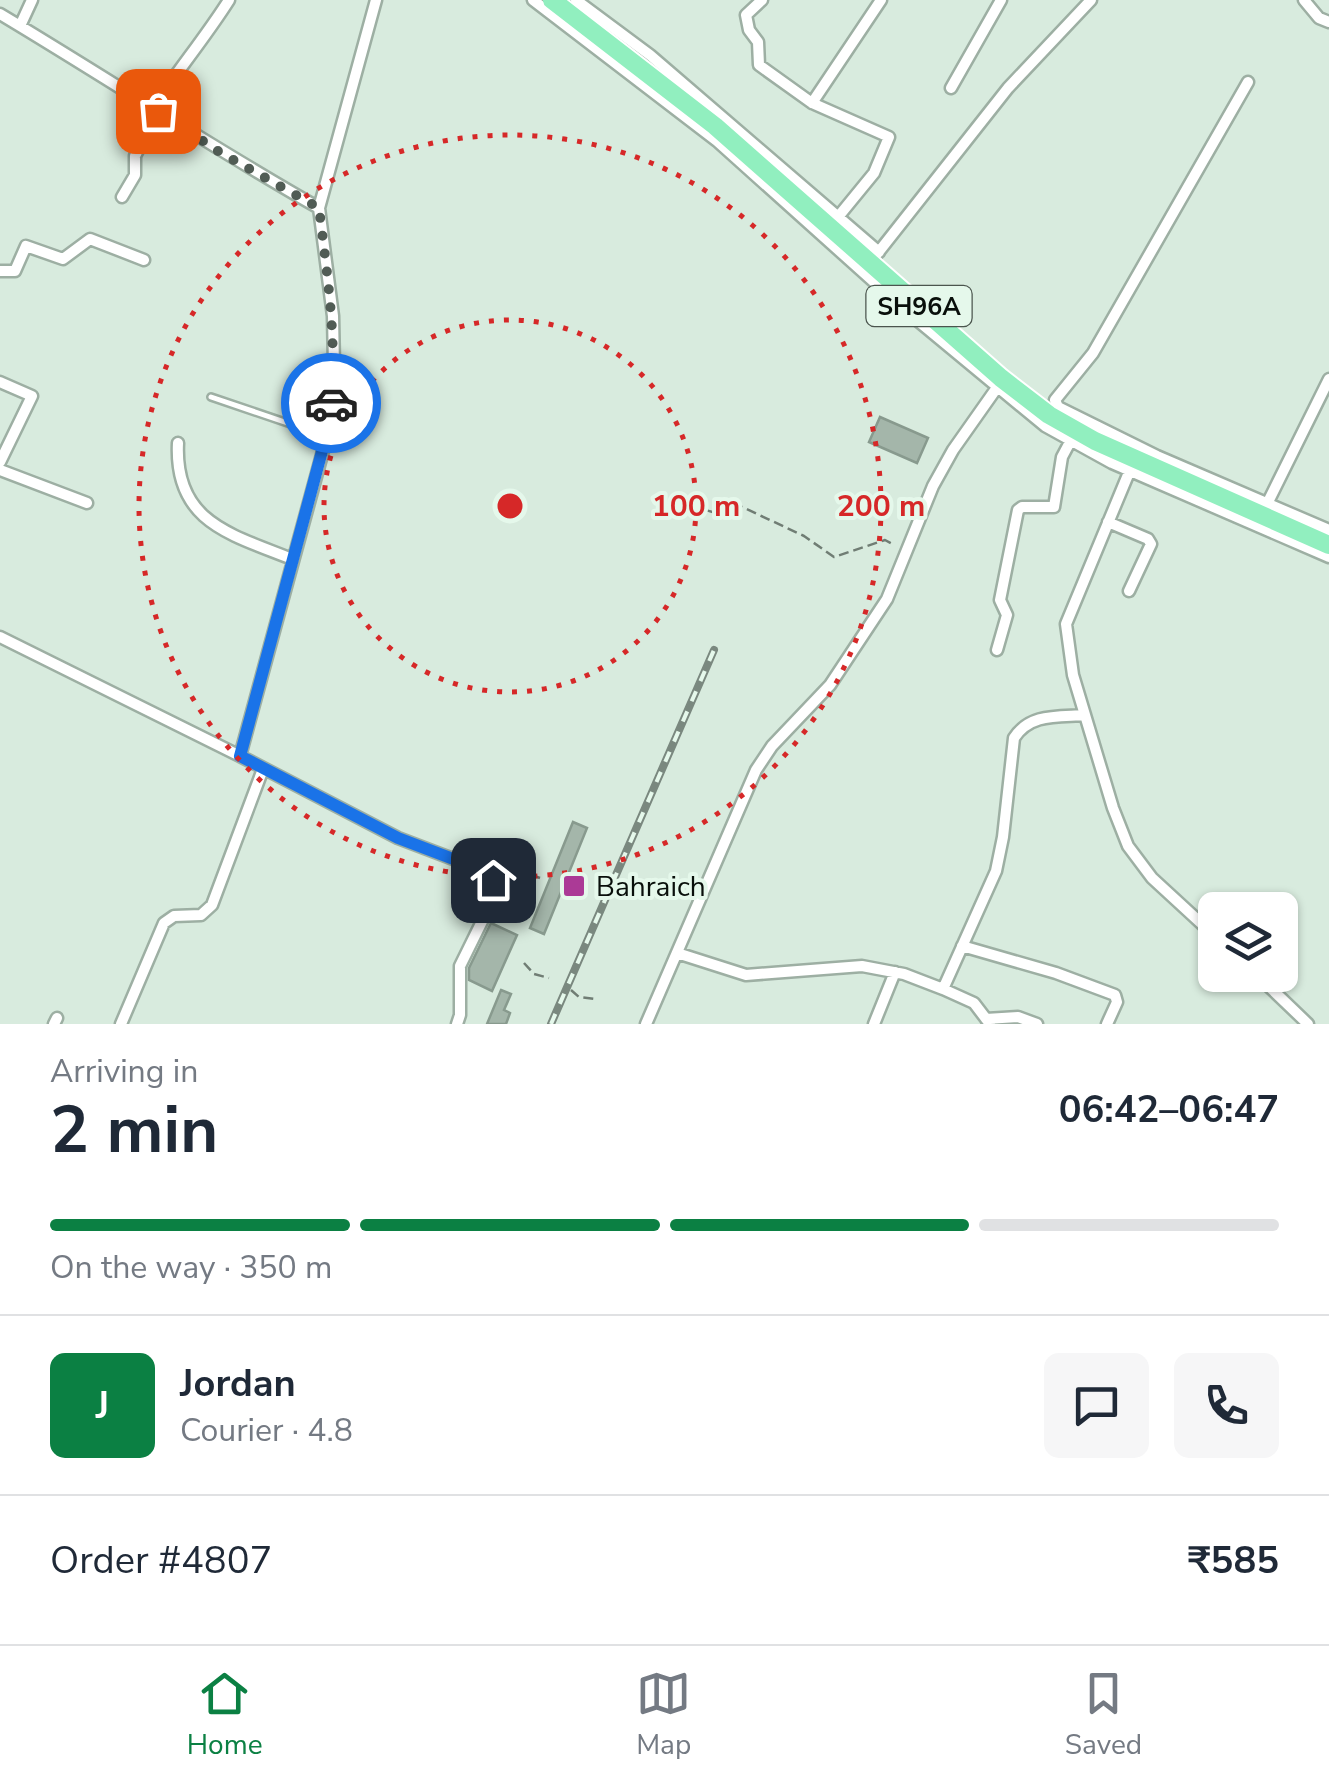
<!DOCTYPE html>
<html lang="en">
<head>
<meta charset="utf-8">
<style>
	:root { --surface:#fff; --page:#f6f6f7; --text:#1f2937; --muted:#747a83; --line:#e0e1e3; --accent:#0b8043 }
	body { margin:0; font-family:"Nunito Sans",sans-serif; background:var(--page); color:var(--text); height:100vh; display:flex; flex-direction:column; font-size:38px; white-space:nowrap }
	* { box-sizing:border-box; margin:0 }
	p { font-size:32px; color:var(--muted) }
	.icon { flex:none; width:55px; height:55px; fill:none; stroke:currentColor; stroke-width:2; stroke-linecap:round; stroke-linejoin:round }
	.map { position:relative; height:1024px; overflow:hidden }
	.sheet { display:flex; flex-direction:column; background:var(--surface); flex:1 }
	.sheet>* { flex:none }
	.buttons { position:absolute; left:1198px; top:892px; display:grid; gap:20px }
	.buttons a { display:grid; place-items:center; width:100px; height:100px; border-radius:15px; background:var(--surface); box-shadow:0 2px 8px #0004; font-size:50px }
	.pin { position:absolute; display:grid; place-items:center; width:85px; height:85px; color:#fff; margin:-42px; border-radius:20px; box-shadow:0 5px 15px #0006 }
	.courier { position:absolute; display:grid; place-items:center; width:100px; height:100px; margin:-50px; border:8px solid #1a73e8; border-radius:50%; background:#fff; color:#222; box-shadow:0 2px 12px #0007 }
	.headline em { font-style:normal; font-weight:700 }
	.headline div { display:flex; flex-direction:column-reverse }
	.headline { display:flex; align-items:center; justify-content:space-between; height:170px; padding:0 50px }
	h1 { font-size:65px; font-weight:700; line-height:75px }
	.bar { display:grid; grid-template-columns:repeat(4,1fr); gap:15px 10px; align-content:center; height:120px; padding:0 50px }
	.bar i { height:12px; border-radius:8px; background:var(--line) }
	.bar .active { background:var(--accent) }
	.bar p { grid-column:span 4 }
	.line { display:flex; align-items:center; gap:25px; padding:0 50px; border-top:2px solid var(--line) }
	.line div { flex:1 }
	.round { display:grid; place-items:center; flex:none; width:105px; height:105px; border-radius:15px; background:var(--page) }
	.tabs { display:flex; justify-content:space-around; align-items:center; height:140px; border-top:2px solid var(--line); background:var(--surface); font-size:28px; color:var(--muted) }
	.tabs a { display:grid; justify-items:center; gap:5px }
	.tabs .active { color:var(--accent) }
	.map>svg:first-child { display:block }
</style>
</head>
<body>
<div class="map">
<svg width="1329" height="1024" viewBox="0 0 1329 1024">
	<rect width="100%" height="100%" fill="#d8ebde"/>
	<path fill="#a4b6aa" stroke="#889a8e" stroke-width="2.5" d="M880,417l48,21 -11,25 -48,-21z
		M573,822l14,6 -43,106 -14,-6z
		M491,923l26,12 -25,56 -23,-11v-12z
		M501,990l10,4 -7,16 6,3 -4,11h-19z"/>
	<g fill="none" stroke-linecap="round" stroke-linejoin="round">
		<defs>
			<path id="service" d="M211,397l115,39"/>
			<path id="minor" d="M533,0l184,141 195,175 133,110 67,37 217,94
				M576,0l74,55 229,197
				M762,0l-16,15 3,15 9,12 1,23 53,38 77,34 -15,36 -36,44
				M1304,0l15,18 10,4
				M0,14c107,64 211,133 319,194
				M20,26l12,-26
				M1248,82l-155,271 -38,47 3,7 99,49 172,74
				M951,88l50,-88
				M812,103l69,-103
				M153,108c24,-37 52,-70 76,-108
				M122,197l13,-22v-19l23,-45
				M877,254l131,-166 83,-88
				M0,271h15l11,-25 37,13 27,-20 54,21
				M0,382l32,14 -32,66
				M178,443c-4,79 52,91 114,116
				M0,470l87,33
				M1130,470l-64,154 7,51 40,133 15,38 24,32 63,58
				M1267,504l62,-125
				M1108,522l40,17 3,5 -22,47
				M0,637l240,119 89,-327 5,-63 -1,-50 -14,-108 57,-208
				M997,650l10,-35 -7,-15 18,-90 4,-3h32l8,-50 8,-15
				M240,756l158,82 92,35 5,17 -3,11 -32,65v49l-3,9
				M962,946l94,27 59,22 2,7 -10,22
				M677,953l69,22 116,-9 42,8 39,15 53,-118 7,-34 11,-99c16,-25 44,-21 71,-23
				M1257,975l51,49
				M943,989l31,14 16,21
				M986,1019l32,-2 19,7
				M54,1024l3,-6
				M121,1024l43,-101 10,-7 27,-1 11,-10 51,-136
				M646,1024l110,-254 16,-24 58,-61 57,-86 46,-113 20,-36 43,-61
				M874,1024l21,-52"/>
		</defs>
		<use href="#service" stroke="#9dafa3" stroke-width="10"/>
		<use href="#minor" stroke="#9dafa3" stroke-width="15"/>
		<path stroke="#707d74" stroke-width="2.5" stroke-dasharray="10 5" stroke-linecap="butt" d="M678,502l38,11 13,-10 11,3 64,30 30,21 51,-17 9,5
			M502,905l6,2 13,-36 19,7
			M524,963l10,11 15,4
			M571,990l8,7 16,2"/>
		<use href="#service" stroke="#fff" stroke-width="5"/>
		<use href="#minor" stroke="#fff" stroke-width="10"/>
		<defs>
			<path id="rail" d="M551,1024l163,-374"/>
		</defs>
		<use href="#rail" stroke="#7a887f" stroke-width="8"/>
		<use href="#rail" stroke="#e5f8eb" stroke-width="4" stroke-dasharray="11" stroke-linecap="butt"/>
		<defs>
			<path id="primary-bridge" d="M552,0l163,126 286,252 48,37 46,26 234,104"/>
		</defs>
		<use href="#primary-bridge" stroke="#fff" stroke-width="22" stroke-linecap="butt"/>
		<use href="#primary-bridge" stroke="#91efbf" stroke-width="18"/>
	</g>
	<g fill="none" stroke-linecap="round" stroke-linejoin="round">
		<path stroke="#515c55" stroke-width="10" stroke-dasharray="0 18" d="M158,111l63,42 98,55c8,65 18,129 12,195"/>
		<path stroke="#1a73e8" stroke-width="12" d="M331,403l-3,26 -88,327 158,82 92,35 3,7"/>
	</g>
	<g fill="none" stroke="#d62828" stroke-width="5" stroke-dasharray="5 10">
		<circle cx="510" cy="506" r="186"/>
		<circle cx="510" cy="506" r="371"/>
	</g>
	<rect fill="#ab3a96" stroke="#e5f8eb" stroke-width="4" x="562" y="874" width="24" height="24" rx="5"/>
	<g text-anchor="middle" stroke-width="8" stroke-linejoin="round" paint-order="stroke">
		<rect fill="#e5f8eb" stroke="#4b554e" stroke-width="2.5" x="866.5" y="286" width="105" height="40" rx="8"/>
		<g font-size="25" font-weight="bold" fill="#090f0b">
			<text x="919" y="315">SH96A</text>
		</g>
		<g font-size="28" fill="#090f0b" stroke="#e5f8eb" text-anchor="start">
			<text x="596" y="896">Bahraich</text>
		</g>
	</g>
	<circle cx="510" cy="506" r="15" fill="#d62828" stroke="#e5f8eb" stroke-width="5"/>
	<g font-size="30" text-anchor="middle" font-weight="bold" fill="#d62828" stroke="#e5f8eb" stroke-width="8" stroke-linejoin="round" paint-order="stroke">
		<text x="696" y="516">100 m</text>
		<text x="881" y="516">200 m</text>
	</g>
</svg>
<div class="buttons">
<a><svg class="icon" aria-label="layers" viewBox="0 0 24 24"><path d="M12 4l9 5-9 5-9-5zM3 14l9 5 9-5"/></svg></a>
</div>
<div class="pin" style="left:158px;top:111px;background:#ea580c"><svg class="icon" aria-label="bag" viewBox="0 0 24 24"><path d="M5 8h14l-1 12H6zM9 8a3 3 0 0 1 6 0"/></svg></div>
<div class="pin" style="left:493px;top:880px;background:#1f2937"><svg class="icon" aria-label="home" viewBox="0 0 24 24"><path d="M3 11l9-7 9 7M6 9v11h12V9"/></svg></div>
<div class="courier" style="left:331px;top:403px"><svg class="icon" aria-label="car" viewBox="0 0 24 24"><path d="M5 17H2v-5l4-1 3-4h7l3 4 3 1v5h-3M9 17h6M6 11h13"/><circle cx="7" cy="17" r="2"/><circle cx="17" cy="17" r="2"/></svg></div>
</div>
<section class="sheet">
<div class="headline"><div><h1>2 min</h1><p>Arriving in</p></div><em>06:42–06:47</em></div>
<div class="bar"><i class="active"></i><i class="active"></i><i class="active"></i><i></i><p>On the way · 350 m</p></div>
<div class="line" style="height:180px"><b class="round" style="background:var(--accent);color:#fff">J</b><div><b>Jordan</b><p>Courier · 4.8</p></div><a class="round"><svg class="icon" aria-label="chat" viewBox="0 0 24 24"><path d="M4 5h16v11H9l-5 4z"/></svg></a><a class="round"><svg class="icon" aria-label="phone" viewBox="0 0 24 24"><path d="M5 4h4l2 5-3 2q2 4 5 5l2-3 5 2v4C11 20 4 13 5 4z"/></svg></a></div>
<div class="line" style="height:130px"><div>Order #4807</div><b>₹585</b></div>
</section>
<nav class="tabs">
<a class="active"><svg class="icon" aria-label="home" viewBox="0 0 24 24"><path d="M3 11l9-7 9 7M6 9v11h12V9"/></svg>Home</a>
<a><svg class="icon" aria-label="map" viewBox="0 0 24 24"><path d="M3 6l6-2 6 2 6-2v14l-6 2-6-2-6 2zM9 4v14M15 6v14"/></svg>Map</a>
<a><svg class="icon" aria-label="saved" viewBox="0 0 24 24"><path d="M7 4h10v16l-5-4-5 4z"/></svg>Saved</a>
</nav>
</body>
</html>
